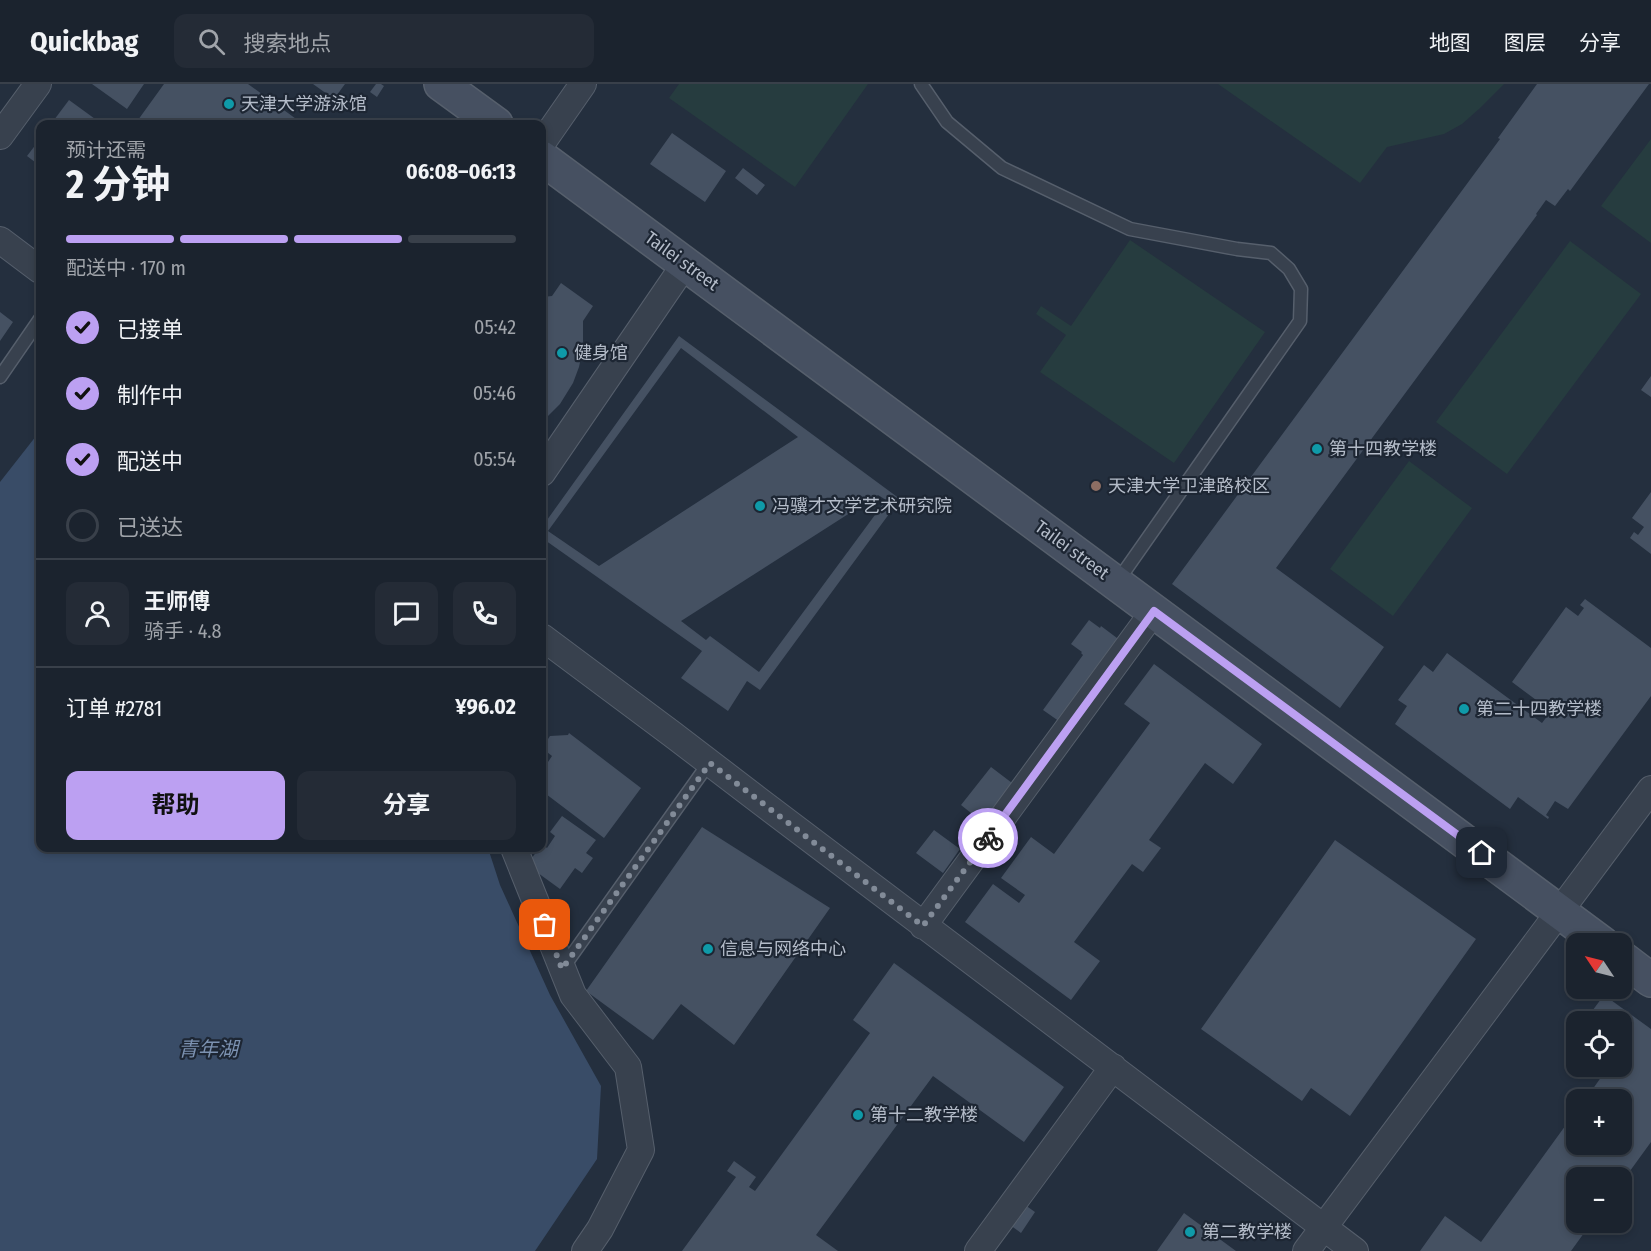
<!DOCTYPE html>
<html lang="zh">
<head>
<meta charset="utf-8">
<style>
	:root { --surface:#1b232e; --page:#242b36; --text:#f1f3f6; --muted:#a0a4aa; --line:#39404a; --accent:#bca0f2 }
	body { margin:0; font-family:"Fira Sans Condensed","Noto Sans SC",sans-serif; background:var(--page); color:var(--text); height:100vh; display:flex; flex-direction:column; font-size:22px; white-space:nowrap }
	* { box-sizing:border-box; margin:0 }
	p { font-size:20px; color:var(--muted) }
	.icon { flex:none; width:33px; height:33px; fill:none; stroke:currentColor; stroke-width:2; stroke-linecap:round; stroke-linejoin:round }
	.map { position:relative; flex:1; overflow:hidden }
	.panel { position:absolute; left:36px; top:36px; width:510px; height:732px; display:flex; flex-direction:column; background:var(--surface); border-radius:12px; box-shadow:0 3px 9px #0003,0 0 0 2px var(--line) }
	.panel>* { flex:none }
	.needle { width:39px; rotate:305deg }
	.fabs { position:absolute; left:1566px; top:849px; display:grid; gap:12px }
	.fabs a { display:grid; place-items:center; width:66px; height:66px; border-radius:12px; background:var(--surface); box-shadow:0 3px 9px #0003,0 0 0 2px var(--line); font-size:30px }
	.pin { position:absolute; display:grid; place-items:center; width:51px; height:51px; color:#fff; margin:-26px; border-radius:12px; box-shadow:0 3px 9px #0006 }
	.courier { position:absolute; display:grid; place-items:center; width:60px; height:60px; margin:-30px; border:4px solid #bca0f2; border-radius:50%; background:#fff; color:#222; box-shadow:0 2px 8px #0007 }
	.overview em { font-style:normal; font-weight:700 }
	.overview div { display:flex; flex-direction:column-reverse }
	.overview { display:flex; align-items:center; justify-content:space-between; height:102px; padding:0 30px }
	h1 { font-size:39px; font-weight:700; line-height:45px }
	.bar { display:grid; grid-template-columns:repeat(4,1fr); gap:9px 6px; align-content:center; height:72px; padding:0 30px }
	.bar i { height:8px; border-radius:4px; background:var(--line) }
	.bar .active { background:var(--accent) }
	.bar p { grid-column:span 4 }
	.line { display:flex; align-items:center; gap:15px; padding:0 30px; border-top:2px solid var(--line) }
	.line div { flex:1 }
	.round { display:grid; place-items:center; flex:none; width:63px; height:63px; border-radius:12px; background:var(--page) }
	ol { padding:0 30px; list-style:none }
	li { display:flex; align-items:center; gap:18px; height:66px }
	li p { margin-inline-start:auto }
	li .icon { padding:6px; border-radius:50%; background:var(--accent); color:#111; stroke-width:4 }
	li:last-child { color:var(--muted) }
	li i { width:33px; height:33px; border:3px solid var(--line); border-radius:50% }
	.primary-button { display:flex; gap:12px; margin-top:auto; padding:12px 30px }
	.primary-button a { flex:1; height:69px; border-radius:12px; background:var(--accent); color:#111; font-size:24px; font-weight:700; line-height:69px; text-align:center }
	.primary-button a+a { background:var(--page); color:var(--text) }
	header { display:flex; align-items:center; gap:36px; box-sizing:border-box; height:84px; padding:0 30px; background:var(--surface); border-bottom:2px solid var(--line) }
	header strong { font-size:28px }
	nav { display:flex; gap:33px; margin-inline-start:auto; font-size:21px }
	.search { width:420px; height:54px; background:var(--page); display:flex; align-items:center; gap:15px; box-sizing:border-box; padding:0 21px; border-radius:12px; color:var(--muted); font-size:22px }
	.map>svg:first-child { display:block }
</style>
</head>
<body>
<header>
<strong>Quickbag</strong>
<div class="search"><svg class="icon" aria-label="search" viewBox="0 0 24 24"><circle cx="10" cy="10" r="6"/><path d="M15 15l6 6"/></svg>搜索地点</div>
<nav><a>地图</a><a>图层</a><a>分享</a></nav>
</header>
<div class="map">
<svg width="1651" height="1167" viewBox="0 0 1651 1167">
	<rect width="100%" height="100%" fill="#242f3e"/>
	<path fill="#263c3f" d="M679,0h189l-73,103 -126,-89z
		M1218,0h286l-25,25 -17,15 -18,10 -57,13 -27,36z
		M1651,55v104l-50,-37z
		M1130,156l135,92 -91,131 -134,-91 26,-37 -30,-21 5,-8 30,20z
		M1570,157l71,53 -134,180 -71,-52z
		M1409,377l63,47 -79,108 -63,-47z"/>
	<path fill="#394c67" d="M40,347v417h448l12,37 50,110 51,91 -4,73 -62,92h-535v-769z"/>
	<path fill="#455162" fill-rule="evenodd" d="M92,0h52l-17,25z
		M164,0h84l55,40h-159l-6,-4z
		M313,0h32l-11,15z
		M376,0h5l3,2 -7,11 -7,-5z
		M1537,0h112l-79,107 -2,-2 -13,17 -9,-6 -10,14 1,1 -261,353 108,79 -44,61 -168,-124 328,-445 -2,-1z
		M69,16l33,24h-51z
		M672,49l54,38 -21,31 -55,-38z
		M40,55v27l-13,-10z
		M743,84l22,17 -8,10 -22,-17z
		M561,199l32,23 -10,15v27l-4,19 -6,16 -13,21 -18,18v-125l10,-1z
		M0,228l13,10 -13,19z
		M679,252l221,163 -140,191 -13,-9 -19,30 -47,-33 21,-27 -160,-113v-11zM681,264l117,89 -199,129 -51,-35zM878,411l8,5 -127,172 -49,-36 -4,4 -25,-19z
		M1651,292v21l-10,-7z
		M1651,408v62l-21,-16 4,-6 4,3 6,-8 -12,-9z
		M1585,515l66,49v48l-83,113 -13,-8 -9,14 3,2 -1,2 -30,-22 -8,12 -115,-85 12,-18 -9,-6 26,-35 9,7 14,-19 95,70 9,-12 -39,-29 54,-75 12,9 6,-8 -4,-3z
		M1089,536l11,8 1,-2 24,18 -62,80 -20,-14 40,-55 -2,-2 1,-1 -11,-8z
		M1154,580l108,80 -29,40 -28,-21 -56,77 12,8 -18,24 -11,-8 -58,78 26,19 -29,39 -106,-78 28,-38 26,19 6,-8 -24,-17 30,-41 23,17 96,-131 -26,-19z
		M569,649l72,55 -37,50 -62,-47v-20l10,-15 -10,-8 8,-12 18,-1z
		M991,683l25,19 -30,39 -25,-20z
		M562,732l34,24 -10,13 7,5 -11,15 -7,-5 -15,21 -33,-24 12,-17h3v-4l5,4 8,-12 -5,-4z
		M702,743l128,81 -96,137 -53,-41 -28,36 -67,-49z
		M934,746l26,19 -17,24 -27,-20z
		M1335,756l141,99 -126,177 -39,-28 -9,13 -101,-72z
		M894,879l170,124 -40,55 -91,-66 -117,159 22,16h-156l54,-74 -9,-6 7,-10 22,16 -7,10 6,4 115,-158 -17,-13z
		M1604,911l47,34v113l-29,40v-4h-46v44h16l-21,29h-151l25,-35 36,26 95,-131v33h46v-44h-37l24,-34h13v-44h-38z
		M1025,1121l10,7 -14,21 -11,-8z
		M1184,1129l52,38h-79z"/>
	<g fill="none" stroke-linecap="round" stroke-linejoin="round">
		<defs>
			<path id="lane" d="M921,0l26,38 55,46 128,61 107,20 34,4 18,16 12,20 -1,32 -183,261
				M0,293l40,-58
				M562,885l147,-206"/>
			<path id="street" d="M0,52l38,-52
				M542,59l41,-59
				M0,156l40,30
				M542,389l143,-209
				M542,553l130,97 89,68 594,449
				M514,764l59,147 55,72 13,83 -41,79 -15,22
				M923,842l231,-315
				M978,1167l135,-184
				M1306,1167l345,-462"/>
			<path id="secondary" d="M441,0l55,40
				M542,74l1061,786
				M1622,874l29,22"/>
		</defs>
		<use href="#lane" stroke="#565f6c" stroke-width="15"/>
		<use href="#street" stroke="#565f6c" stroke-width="28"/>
		<use href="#secondary" stroke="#565f6c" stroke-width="36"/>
		<use href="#lane" stroke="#38414e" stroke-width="12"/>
		<use href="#street" stroke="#38414e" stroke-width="26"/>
		<use href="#secondary" stroke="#465061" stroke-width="33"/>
	</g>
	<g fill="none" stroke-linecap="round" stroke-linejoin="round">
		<path stroke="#828b98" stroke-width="6" stroke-dasharray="0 10.8" d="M545,841l17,44 148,-206 213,163 65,-88"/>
		<path stroke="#bca0f2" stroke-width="8" d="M988,754l166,-227 328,242"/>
	</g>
	<g fill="#0f9aa8" stroke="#1d2633" stroke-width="2">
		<circle cx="229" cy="20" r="6"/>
		<circle cx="562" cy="269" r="6"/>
		<circle cx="1317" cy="365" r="6"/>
		<circle cx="760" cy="422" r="6"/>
		<circle cx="1464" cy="625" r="6"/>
		<circle cx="708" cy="865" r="6"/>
		<circle cx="858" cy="1031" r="6"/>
		<circle cx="1190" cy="1148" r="6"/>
	</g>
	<circle fill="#8d6e63" stroke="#1d2633" stroke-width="2" cx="1096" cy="402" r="6"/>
	<g text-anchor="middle" stroke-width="4.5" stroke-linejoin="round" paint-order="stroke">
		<g font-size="18" fill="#b4bcc9" stroke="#1d2633" text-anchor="start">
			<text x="241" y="26">天津大学游泳馆</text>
			<text x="574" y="275">健身馆</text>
			<text x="1329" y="371">第十四教学楼</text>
			<text x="1108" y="408">天津大学卫津路校区</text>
			<text x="772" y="428">冯骥才文学艺术研究院</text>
			<text x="1476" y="631">第二十四教学楼</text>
			<text x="720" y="871">信息与网络中心</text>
			<text x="870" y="1037">第十二教学楼</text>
			<text x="1202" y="1154">第二教学楼</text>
		</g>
		<g font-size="18" fill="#b4bcc9" stroke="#1d2633">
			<text transform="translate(682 177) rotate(36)" y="6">Tailei street</text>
			<text transform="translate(1072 466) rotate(36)" y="6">Tailei street</text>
		</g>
		<g font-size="20" font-style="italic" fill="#7c92b1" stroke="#1d2633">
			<text x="208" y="972">青年湖</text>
		</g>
	</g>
</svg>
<div class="fabs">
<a><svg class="needle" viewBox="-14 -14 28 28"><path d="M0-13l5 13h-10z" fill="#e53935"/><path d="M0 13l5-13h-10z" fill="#a0a4aa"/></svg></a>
<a><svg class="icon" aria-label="locate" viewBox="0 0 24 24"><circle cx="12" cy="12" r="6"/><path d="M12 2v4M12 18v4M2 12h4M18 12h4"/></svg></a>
<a>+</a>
<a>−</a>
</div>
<div class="pin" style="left:545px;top:841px;background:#ea580c"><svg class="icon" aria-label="bag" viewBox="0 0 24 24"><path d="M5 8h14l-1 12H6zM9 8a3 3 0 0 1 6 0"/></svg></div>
<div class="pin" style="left:1482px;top:769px;background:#1f2937"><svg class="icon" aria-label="home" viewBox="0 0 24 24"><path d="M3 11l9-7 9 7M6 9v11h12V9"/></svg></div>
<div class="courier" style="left:988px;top:754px"><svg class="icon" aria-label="bike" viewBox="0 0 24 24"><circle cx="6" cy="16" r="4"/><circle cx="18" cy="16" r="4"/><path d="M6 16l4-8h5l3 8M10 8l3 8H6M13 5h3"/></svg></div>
<section class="panel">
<div class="overview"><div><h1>2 分钟</h1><p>预计还需</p></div><em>06:08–06:13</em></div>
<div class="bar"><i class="active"></i><i class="active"></i><i class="active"></i><i></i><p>配送中 · 170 m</p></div>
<ol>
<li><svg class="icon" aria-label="check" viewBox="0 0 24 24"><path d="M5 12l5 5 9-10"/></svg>已接单<p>05:42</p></li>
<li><svg class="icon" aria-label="check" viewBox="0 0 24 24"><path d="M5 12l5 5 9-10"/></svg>制作中<p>05:46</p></li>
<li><svg class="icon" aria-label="check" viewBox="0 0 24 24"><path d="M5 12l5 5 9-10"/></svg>配送中<p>05:54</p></li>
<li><i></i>已送达</li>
</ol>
<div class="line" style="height:108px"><a class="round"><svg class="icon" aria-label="person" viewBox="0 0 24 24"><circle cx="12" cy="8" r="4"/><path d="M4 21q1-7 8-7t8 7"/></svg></a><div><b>王师傅</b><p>骑手 · 4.8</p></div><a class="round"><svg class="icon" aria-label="chat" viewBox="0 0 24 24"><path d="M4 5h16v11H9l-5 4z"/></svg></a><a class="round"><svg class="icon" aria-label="phone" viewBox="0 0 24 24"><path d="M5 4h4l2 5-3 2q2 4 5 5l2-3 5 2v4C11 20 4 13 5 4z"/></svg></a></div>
<div class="line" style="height:78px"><div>订单 #2781</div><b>¥96.02</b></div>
<div class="primary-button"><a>帮助</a><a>分享</a></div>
</section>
</div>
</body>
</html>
